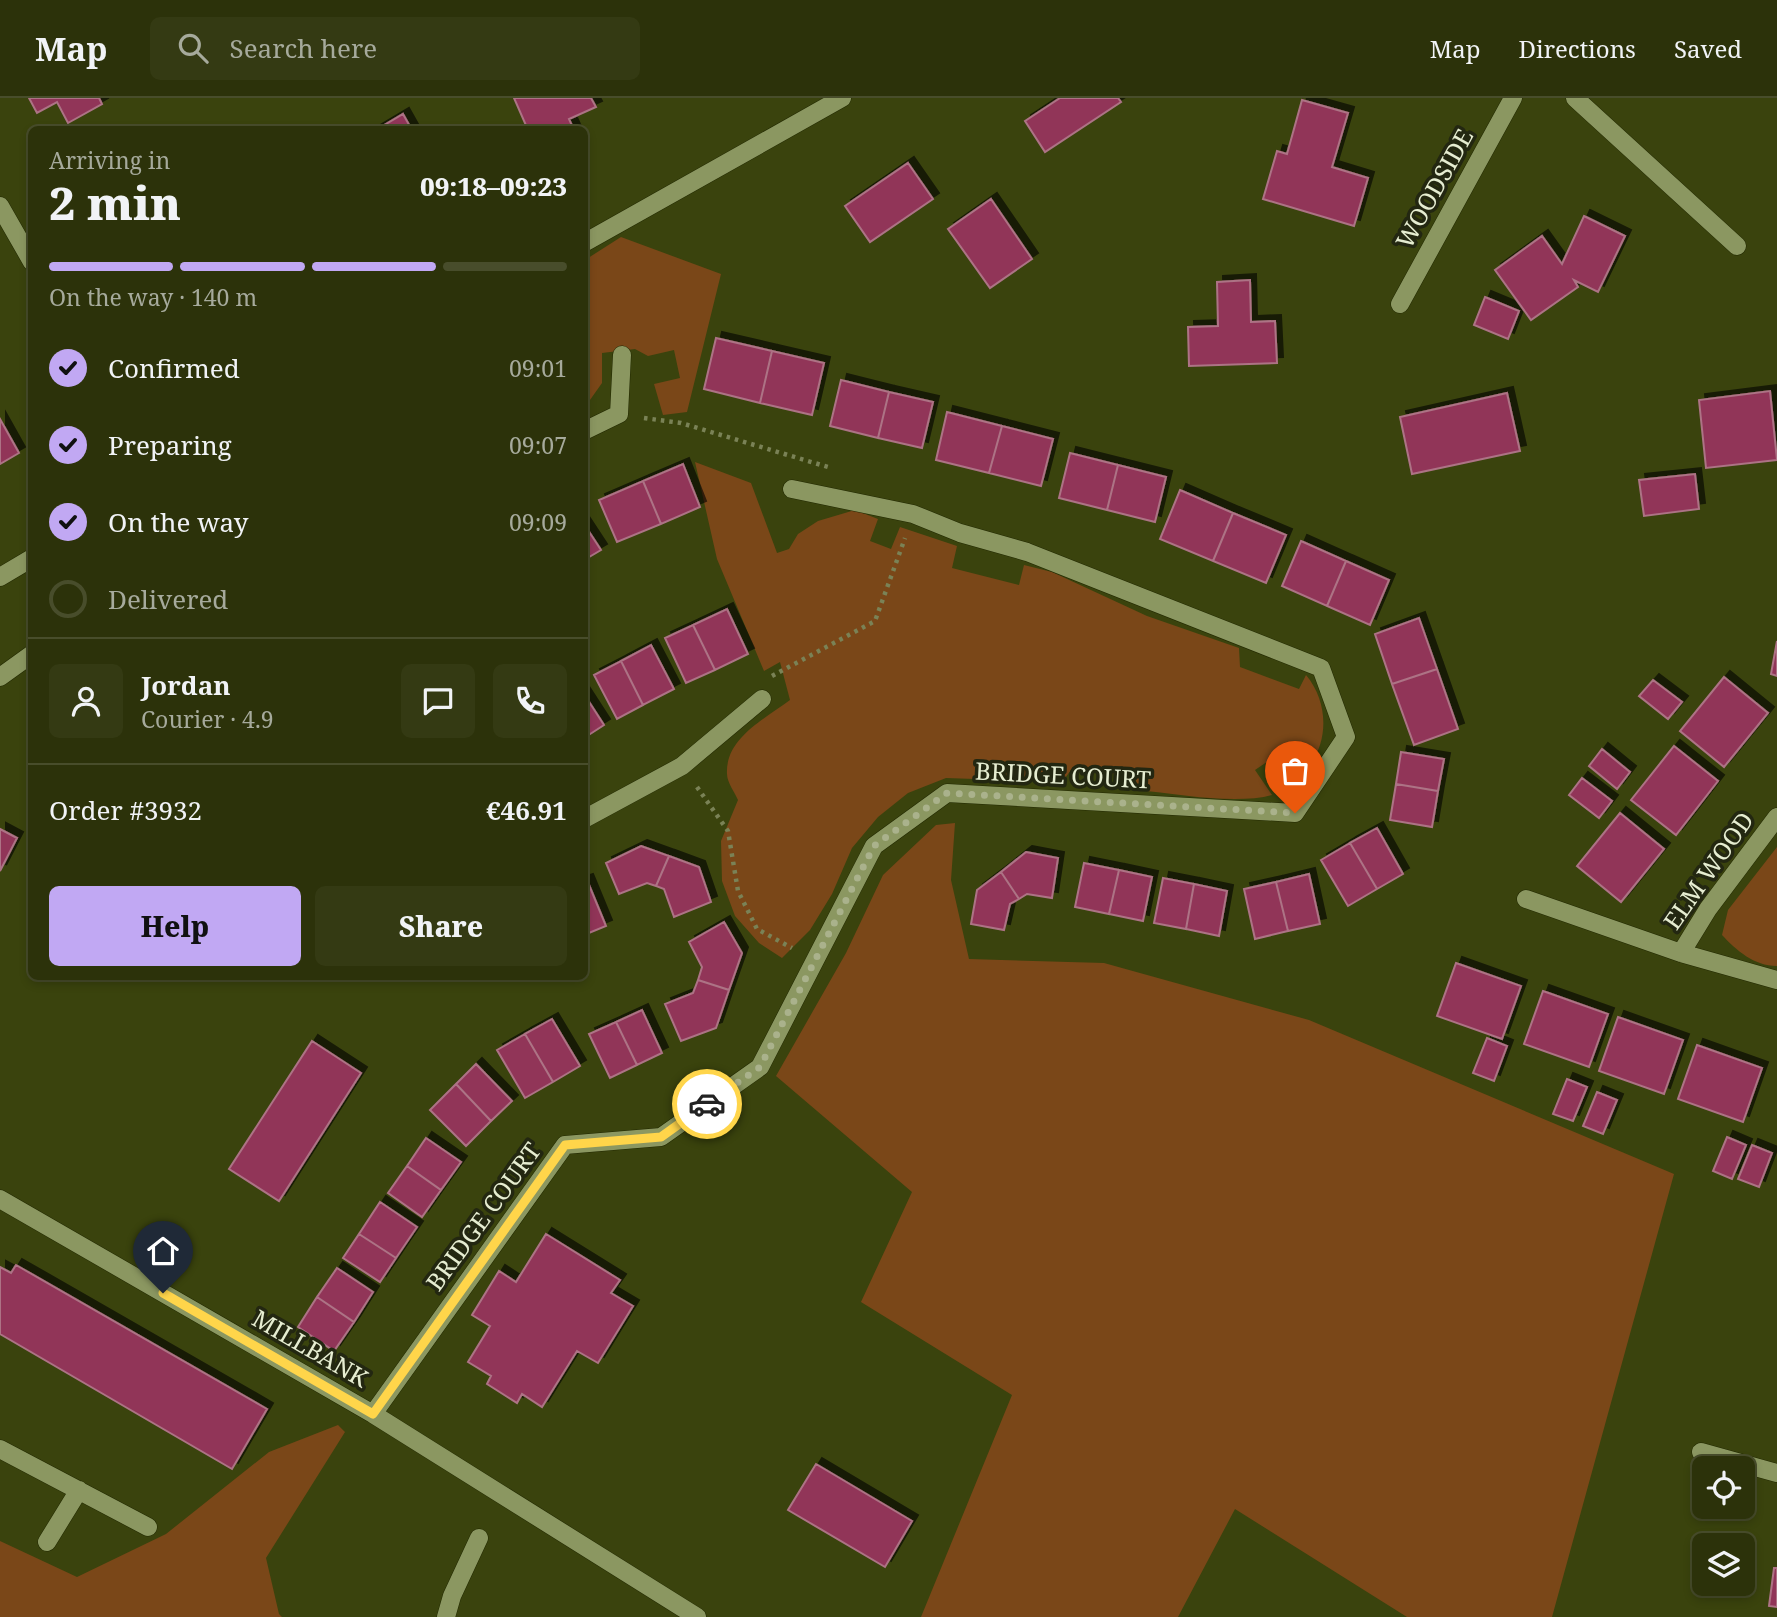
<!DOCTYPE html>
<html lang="en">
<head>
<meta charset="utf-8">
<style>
	:root { --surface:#2c320a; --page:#343a13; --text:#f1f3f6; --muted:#a6aa9c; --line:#484d2b; --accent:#c1a8f3 }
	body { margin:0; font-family:"Noto Serif",serif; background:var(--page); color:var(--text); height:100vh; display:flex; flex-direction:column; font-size:26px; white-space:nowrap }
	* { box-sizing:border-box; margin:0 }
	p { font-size:23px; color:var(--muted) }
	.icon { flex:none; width:38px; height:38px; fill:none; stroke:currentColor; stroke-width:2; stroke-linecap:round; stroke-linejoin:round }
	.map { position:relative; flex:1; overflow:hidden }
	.drawer { position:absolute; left:28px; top:28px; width:560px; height:854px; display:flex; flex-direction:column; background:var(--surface); border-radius:10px; box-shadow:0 4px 10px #0003,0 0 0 2px var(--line) }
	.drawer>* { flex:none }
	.buttons { position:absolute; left:1692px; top:1358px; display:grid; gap:14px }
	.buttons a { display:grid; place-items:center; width:63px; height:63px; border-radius:10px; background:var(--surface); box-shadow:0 4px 10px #0003,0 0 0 2px var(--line); font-size:35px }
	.pin { position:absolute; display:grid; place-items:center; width:60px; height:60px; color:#fff; margin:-72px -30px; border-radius:50% 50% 50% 0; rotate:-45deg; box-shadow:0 0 7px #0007 }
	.pin .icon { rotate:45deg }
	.courier { position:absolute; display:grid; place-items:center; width:70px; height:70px; margin:-35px; border:5px solid #ffd54a; border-radius:50%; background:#fff; color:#222; box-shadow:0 2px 9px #0007 }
	.head em { font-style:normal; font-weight:800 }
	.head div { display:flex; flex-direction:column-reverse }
	.head { display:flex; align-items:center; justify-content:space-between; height:119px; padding:0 21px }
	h1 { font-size:46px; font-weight:800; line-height:52px }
	.bar { display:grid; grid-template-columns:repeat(4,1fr); gap:10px 7px; align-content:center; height:84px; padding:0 21px }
	.bar i { height:9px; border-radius:5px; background:var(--line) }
	.bar .current { background:var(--accent) }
	.bar p { grid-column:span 4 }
	.line { display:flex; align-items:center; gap:18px; padding:0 21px; border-top:2px solid var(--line) }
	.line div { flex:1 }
	.round { display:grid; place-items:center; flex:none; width:74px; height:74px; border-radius:10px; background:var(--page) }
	ol { padding:0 21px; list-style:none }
	li { display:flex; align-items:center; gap:21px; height:77px }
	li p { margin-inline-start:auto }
	li .icon { padding:7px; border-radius:50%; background:var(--accent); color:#111; stroke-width:4 }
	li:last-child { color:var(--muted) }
	li i { width:38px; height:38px; border:4px solid var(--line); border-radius:50% }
	.action { display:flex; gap:14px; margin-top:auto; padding:14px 21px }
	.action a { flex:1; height:80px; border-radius:10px; background:var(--accent); color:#111; font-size:28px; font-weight:800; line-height:80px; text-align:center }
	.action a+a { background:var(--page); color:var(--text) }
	header { display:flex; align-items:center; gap:42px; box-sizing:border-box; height:98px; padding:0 35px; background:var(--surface); border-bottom:2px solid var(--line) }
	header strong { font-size:33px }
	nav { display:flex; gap:38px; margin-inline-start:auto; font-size:24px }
	.search { width:490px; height:63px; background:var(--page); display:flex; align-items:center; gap:18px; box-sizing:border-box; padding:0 24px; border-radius:10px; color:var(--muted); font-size:26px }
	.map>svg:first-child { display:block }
</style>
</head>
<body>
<header>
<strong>Map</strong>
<div class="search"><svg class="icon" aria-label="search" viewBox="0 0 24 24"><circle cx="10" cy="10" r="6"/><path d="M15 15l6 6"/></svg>Search here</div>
<nav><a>Map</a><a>Directions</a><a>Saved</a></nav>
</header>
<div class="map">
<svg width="1777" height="1519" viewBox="0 0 1777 1519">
	<defs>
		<filter id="shadow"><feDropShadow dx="6" dy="-6" stdDeviation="0" flood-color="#0009"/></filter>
	</defs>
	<rect width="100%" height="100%" fill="#3a430d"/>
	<path fill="#7a4718" d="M621,139l100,37 -34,138 -24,3 -9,-31 26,-6 -6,-28 -26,6 -13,-7 -33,4v30l-17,24v-147z
		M695,364l56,21 26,70 12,-4 9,-15 20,-13 37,-11 23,9 -8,22 21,8 9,-22 57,19 -5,22 67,17 5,-20 28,7 95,44 92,32 1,19 59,22 7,-14c25,30 23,75 -6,101l-17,-25 -28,19 17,25c-36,10 -95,-1 -134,-5l-5,-14 -62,-6 -9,12 -116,-4 -38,15 -30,24 -26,31 -20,46 -22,36 -28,28 -23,-15 -24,-27 -13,-35 -1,-40 17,-41c-3,-7 -11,-18 -11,-26 -2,-36 38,-55 63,-74l-10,-38 -16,9 -47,-112z
		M955,725l-4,57 18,79 135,4 205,57 365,154 -122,443h-145l-172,-108 -57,108h-257l91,-222 -151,-93 51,-110 -136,-116 70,-123 37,-78 53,-50z
		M1777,749v119c-23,0 -41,-16 -55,-31l6,-25z
		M338,1327l7,7 -79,126 13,56 3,3h-282v-76l77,36 89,-43 103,-82z"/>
	<path fill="#913659" stroke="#ad7385" stroke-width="2" filter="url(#shadow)" d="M29,0h70l3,6 -34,19 -11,-21 -20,11z
		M514,0h77l5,9 -27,12 5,11h-46z
		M1060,0h58l3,4 -76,50 -20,-31z
		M1302,2l46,13 -16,54 36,11 -14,48 -91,-27 14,-48 10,3z
		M403,16l9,16h-36z
		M908,65l25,36 -63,43 -25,-36z
		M991,101l41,60 -42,29 -42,-59z
		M1584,118l41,20 -27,56 -24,-12 4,7 -47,33 -36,-50 47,-34 20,28z
		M1250,182l1,42 24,-1 2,42 -88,3 -1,-39 30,-1 -1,-44z
		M1485,199l34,14 -11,28 -34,-14z
		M716,240l56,13 -12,52 -56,-14z
		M772,253l52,12 -12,52 -52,-12z
		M841,282l48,12 -11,46 -48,-12z
		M1770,293l7,69 -71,8 -7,-68z
		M889,294l44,10 -11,46 -44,-10z
		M1507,295l13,58 -108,23 -12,-57z
		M947,314l55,14 -13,47 -53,-13z
		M0,321l19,34 -19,11z
		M1002,328l51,13 -12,47 -52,-13z
		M1070,355l48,12 -11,45 -48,-12z
		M683,366l17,43 -39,17 -18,-43z
		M1118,367l48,12 -11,45 -48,-12z
		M1695,376l4,35 -55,7 -5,-36z
		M643,383l18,43 -44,18 -18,-42z
		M1180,392l53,23 -20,48 -53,-22z
		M1233,415l53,22 -20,48 -53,-22z
		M584,426l17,26 -17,10z
		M1301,443l45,20 -19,45 -45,-20z
		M1346,463l43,19 -19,45 -43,-19z
		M727,511l21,45 -33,16 -22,-45z
		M1419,520l18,51 -45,15 -17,-50z
		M693,527l22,45 -29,13 -21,-45z
		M1777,543v35l-6,-2z
		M651,547l23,44 -31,16 -22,-44z
		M621,563l22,44 -26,14 -23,-44z
		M1437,571l21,60 -44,16 -22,-61z
		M1724,579l44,36 -44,54 -44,-36z
		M1653,582l29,22 -14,17 -29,-23z
		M584,596l20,31 -20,13z
		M1674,648l44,35 -42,54 -45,-35z
		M1602,651l28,23 -13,17 -28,-23z
		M1401,654l43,7 -6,32 -42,-7z
		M1582,680l30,23 -13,17 -30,-23z
		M1396,686l42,7 -6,36 -42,-7z
		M1620,715l44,36 -43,53 -44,-36z
		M1377,730l26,46 -26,15 -27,-46z
		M0,731l17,9 -17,33z
		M1350,745l27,46 -29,17 -27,-46z
		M641,748l28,10 -13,30 -9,-3 -28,11 -13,-31z
		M1026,754l32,6 -6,40 -25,-4 -8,5 -18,-27z
		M669,758l30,11 12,35 -37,15 -10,-28 -8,-3z
		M1084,765l35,7 -10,44 -34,-7z
		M1119,772l33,7 -9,44 -34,-7z
		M1001,774l18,27 -9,5 -6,26 -33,-6 6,-34z
		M1309,776l11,50 -32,7 -12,-49z
		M1163,780l31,6 -8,45 -32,-6z
		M587,782l19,46 -22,9v-54z
		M1276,784l12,49 -33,8 -11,-50z
		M1194,786l33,7 -8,45 -33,-7z
		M724,824l18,31 -13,37 -31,-10 4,-13 -13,-25z
		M1456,865l65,23 -19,53 -65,-23z
		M698,882l31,10 -13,38 -35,13 -16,-37 28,-11z
		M1543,893l65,23 -19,53 -65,-23z
		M642,912l20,43 -25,12 -21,-43z
		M1618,919l65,23 -19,54 -65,-23z
		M552,921l28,47 -27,16 -28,-48z
		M616,924l21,43 -27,13 -21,-44z
		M525,936l28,48 -28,16 -28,-48z
		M1487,940l20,8 -13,35 -21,-8z
		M312,943l49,32 -82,128 -50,-32z
		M1697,947l65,23 -19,54 -65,-23z
		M476,966l36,37 -21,20 -35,-37z
		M1567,981l20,8 -14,34 -20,-7z
		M456,986l35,37 -25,25 -36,-36z
		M1597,994l20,8 -14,34 -20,-8z
		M1727,1039l19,8 -14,34 -19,-8z
		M426,1040l35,24 -20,28 -34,-24z
		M1752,1047l20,8 -13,34 -21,-8z
		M407,1068l34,24 -19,27 -34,-24z
		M380,1104l37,25 -21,31 -37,-24z
		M359,1136l37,24 -16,24 -37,-24z
		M546,1136l74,46 -9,13 22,13 -35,57 -21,-12 -35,56 -20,-13 -5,9 -30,-19 4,-8 -23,-14 22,-36 -18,-11 27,-44 17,11z
		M16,1167l251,144 -35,60 -232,-135v-67l11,6z
		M337,1170l36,24 -19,30 -37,-25z
		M317,1199l37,25 -20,29 -36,-24z
		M816,1366l96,57 -27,46 -97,-57z
		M1774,1470h3v39l-8,-1z"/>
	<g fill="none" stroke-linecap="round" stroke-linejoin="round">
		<defs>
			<path id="minor" d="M1575,0l162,148
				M0,108l32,56
				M584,145l258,-145
				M1400,206l113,-206
				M584,333l35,-17 3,-59
				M0,479l32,-19
				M0,579l32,-23
				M584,721l98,-53 80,-67
				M1526,801l155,54 96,27
				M1681,855l27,-44 69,-92
				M0,1101l373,215 324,203
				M373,1316l192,-269 96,-8 99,-70 114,-221 73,-53 348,20 51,-76 -25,-69 -294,-116 -67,-19 -47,-19 -121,-25
				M0,1351l148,78
				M1701,1354l76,21
				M47,1444l32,-52
				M446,1519l6,-21 27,-58"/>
		</defs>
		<use href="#minor" stroke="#222901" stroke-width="19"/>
		<path stroke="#7a8256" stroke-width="4.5" stroke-dasharray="3.5 5" stroke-linecap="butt" d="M644,320l37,5 147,44
			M772,578l103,-55 30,-83
			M697,689l31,44 10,60 19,38 35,19"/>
		<use href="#minor" stroke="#8b9761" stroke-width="18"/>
	</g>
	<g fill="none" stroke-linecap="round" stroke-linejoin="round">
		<path stroke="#aab28c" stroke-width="7" stroke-dasharray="0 12.6" d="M707,1006l53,-37 114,-221 73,-53 348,20"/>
		<path stroke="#ffd54a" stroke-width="9" d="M163,1195l210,121 192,-269 96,-8 46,-33"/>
	</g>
	<g text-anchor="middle" stroke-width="7" stroke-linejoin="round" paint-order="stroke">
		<g font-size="24" fill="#e6edd1" stroke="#232711">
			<text transform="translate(1435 91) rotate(-61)" y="8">WOODSIDE</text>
			<text transform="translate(1063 678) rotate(3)" y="8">BRIDGE COURT</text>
			<text transform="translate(1709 773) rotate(-55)" y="8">ELM WOOD</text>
			<text transform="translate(484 1119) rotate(-54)" y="8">BRIDGE COURT</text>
			<text transform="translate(310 1251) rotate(30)" y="8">MILLBANK</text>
		</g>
	</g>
</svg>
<div class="buttons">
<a><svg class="icon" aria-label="locate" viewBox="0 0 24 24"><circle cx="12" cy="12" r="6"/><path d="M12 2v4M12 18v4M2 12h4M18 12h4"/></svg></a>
<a><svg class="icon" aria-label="layers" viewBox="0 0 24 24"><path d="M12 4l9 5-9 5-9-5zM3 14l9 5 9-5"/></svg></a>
</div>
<div class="pin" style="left:1295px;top:715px;background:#ea580c"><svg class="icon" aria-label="bag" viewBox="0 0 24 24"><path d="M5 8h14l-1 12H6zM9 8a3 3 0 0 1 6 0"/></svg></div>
<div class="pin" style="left:163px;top:1195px;background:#1f2937"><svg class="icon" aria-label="home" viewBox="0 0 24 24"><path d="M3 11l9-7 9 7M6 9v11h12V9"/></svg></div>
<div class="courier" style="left:707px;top:1006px"><svg class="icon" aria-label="car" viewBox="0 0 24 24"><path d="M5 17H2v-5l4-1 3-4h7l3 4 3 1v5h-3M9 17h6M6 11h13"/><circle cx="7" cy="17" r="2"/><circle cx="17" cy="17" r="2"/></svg></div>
<section class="drawer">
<div class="head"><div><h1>2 min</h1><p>Arriving in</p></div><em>09:18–09:23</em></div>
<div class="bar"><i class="current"></i><i class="current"></i><i class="current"></i><i></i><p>On the way · 140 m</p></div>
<ol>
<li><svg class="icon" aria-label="check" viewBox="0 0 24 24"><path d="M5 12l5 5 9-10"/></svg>Confirmed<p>09:01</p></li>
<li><svg class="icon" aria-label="check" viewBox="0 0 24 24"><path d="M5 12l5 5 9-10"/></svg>Preparing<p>09:07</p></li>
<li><svg class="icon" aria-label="check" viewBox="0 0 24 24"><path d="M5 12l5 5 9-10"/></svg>On the way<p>09:09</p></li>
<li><i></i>Delivered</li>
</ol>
<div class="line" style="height:126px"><a class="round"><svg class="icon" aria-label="person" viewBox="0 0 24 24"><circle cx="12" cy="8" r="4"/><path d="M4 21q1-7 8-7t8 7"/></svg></a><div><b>Jordan</b><p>Courier · 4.9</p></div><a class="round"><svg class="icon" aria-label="chat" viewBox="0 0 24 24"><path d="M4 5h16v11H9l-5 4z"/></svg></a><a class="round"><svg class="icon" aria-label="phone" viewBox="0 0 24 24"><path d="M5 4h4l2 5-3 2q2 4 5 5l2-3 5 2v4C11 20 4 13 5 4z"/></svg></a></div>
<div class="line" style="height:91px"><div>Order #3932</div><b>€46.91</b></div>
<div class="action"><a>Help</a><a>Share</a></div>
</section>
</div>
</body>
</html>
